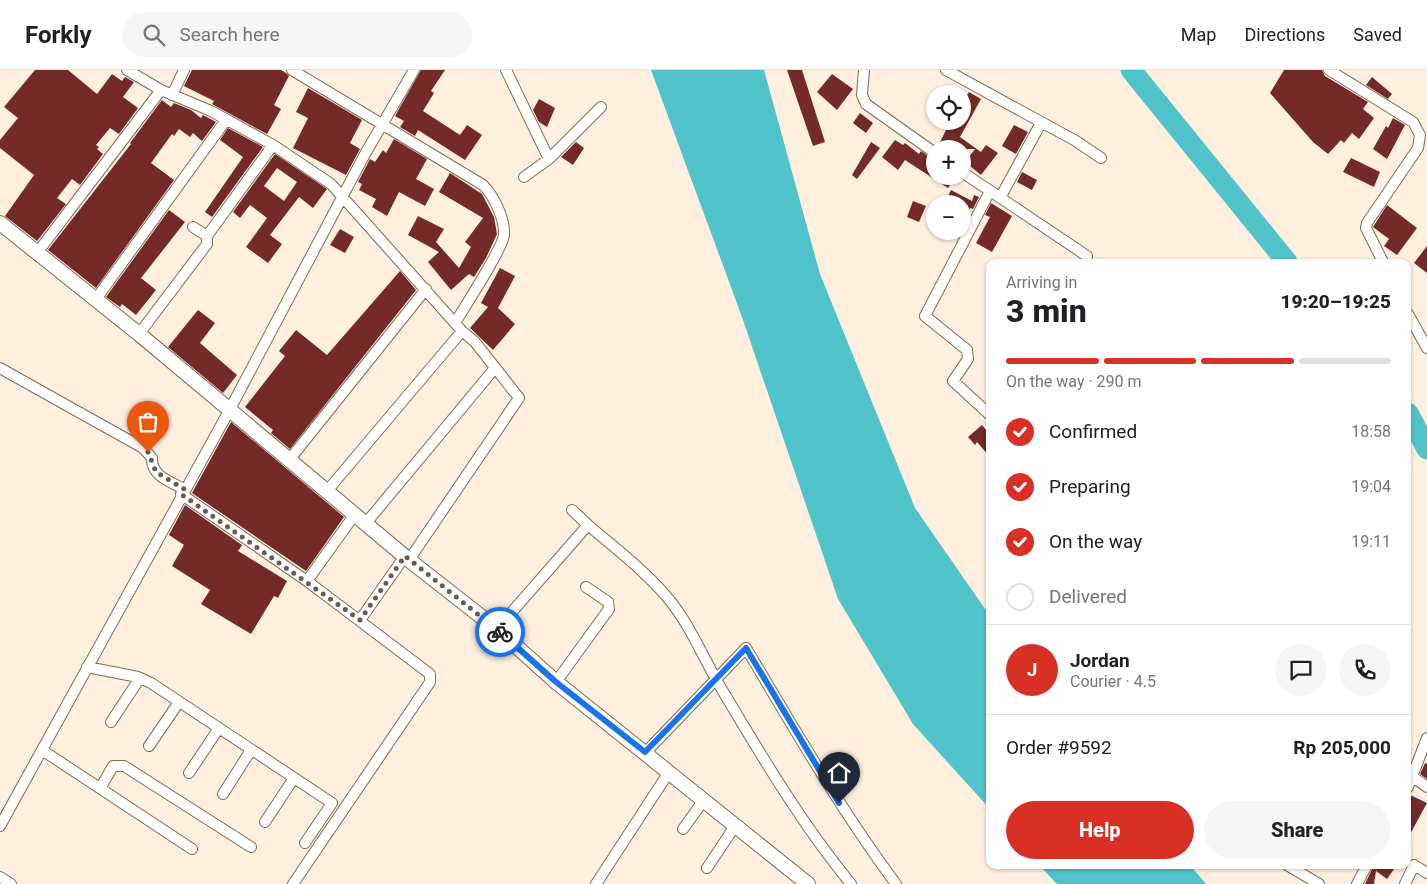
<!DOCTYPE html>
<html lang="en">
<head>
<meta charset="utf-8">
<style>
	:root { --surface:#fff; --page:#f6f6f6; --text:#202124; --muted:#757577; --line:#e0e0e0; --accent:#d93025 }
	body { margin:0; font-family:Roboto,sans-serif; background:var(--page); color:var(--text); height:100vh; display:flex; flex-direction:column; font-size:19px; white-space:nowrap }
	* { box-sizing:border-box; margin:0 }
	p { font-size:16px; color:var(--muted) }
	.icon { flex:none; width:28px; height:28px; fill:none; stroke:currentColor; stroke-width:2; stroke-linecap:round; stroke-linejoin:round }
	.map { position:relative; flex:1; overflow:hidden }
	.sheet { position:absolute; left:986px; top:189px; width:425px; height:610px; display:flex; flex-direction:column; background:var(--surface); border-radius:10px; box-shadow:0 1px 4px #0004 }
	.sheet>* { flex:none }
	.controls { position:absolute; left:926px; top:15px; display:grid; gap:10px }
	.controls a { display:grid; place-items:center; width:45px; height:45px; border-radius:50%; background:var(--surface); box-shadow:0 1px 4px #0004; font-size:25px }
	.pin { position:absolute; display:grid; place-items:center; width:42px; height:42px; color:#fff; margin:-51px -21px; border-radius:50% 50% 50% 0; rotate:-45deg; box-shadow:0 0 5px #0007 }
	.pin .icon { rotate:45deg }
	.courier { position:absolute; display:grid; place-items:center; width:50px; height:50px; margin:-25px; border:4px solid #1a73e8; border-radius:50%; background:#fff; color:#222; box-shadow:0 1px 6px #0007 }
	.overview em { font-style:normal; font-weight:800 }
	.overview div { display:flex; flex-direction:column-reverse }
	.overview { display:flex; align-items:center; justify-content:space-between; height:85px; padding:0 20px }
	h1 { font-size:32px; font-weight:800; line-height:38px }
	.bar { display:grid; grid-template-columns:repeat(4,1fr); gap:8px 5px; align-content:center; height:60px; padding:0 20px }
	.bar i { height:6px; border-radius:4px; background:var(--line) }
	.bar .current { background:var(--accent) }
	.bar p { grid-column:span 4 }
	.line { display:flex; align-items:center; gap:12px; padding:0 20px; border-top:1px solid var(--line) }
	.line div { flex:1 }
	.round { display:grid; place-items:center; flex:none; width:52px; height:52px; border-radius:26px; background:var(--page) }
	ol { padding:0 20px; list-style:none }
	li { display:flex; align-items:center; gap:15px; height:55px }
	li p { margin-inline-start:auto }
	li .icon { padding:5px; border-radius:50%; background:var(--accent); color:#fff; stroke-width:4 }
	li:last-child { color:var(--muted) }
	li i { width:28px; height:28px; border:2px solid var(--line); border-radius:50% }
	.primary-button { display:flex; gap:10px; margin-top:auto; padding:10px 20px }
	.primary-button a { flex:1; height:58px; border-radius:30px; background:var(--accent); color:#fff; font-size:20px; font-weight:800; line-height:58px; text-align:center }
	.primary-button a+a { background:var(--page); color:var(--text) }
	header { display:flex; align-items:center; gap:30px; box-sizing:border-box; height:70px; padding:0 25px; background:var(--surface); border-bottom:1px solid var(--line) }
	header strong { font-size:24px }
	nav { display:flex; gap:28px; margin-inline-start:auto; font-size:18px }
	.search { width:350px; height:45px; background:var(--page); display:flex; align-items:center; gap:12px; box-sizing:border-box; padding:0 18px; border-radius:28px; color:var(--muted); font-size:19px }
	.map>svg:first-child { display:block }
</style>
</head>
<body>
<header>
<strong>Forkly</strong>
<div class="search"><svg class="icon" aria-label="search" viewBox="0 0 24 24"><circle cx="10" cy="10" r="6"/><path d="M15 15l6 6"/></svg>Search here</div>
<nav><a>Map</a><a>Directions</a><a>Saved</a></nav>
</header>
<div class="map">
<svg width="1427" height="814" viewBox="0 0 1427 814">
	<rect width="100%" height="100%" fill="#feefdf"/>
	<path fill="#50c4ca" d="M651,0h113l56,204 95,234 75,108v193l-77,-85 -75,-125 -96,-282z
		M1039,795h151l16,19h-149z"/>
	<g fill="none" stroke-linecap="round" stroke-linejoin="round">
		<path stroke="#50c4ca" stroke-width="21" d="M1131,0l156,192
			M1408,343l19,36"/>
	</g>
	<path fill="#732a29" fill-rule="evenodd" d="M35,0h33l29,24 15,-20 10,7 3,-4 9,5 -11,15 15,11 -19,26 -9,-6 -14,17 3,2 -2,2 6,5 -23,31 -8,-6 -15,19 9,6 -29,37 -32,-25 29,-41 -34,-27v-8l18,-22 -14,-11z
		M192,0h89l5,3 3,3 -15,29 7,4 -14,25 -55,-30 2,-3 -30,-15z
		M421,0h24l-14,21 3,2 -11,18 37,24 7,-10 15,10 -17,25 -47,-30 -3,6 -15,-9 4,-6 -9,-5z
		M787,0h15l23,72 -12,4z
		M1284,0h38l3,6 43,26 -5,7 11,9 -15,21 -7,-6 -8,10 -3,-3 -13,14 -15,-12 -43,-49z
		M832,4l21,15 -16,21 -20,-18z
		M1372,7l20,17 -4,5 -22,-14z
		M308,18l54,32 -12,23 10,6 -14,26 -53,-27 15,-30 -12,-6z
		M969,22l12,7 -21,38 21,15 5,-7 12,8 -17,22 -16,-13 10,-13h-21l-14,-7 7,-14 -16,-7h31v-18z
		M539,29l16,9 -8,19 -8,-5 -6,-12z
		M162,30l9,7 3,-4 17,7 10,8 2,-3 13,7 -14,19 -9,-8 -3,4 -11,-8 -5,7 -2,-2 -21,29 23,17 -78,108 -48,-38 83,-106 -1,-1z
		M860,43l13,10 -7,10 -13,-10z
		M1393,48l12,7 -18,34 -14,-10 13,-23 2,2z
		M1014,55l14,7 -12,22 -14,-8z
		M228,58l35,19 -51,70 -7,-5 38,-55 -23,-17z
		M394,69l33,20 -11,20 18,10 -9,17 -26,-14 -12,24 -15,-9 4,-8 -17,-9 3,-6 -4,-2 12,-23 5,3 8,-12 3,3z
		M895,70l8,5 2,-2 14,11 2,-3 14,10v15h20l-7,12 -43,-28 -7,10 -16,-13z
		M576,72l8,6 -11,17 -12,-8z
		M871,72l9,6 -23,31 -5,-4z
		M275,84l52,35 -14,19 -14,-11 -29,38 12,9 -14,19 -22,-16 21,-29 -17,-13 -10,13 -7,-6zM277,98l20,14 -13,19 -20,-15z
		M1351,88l29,14 -6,15 -31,-15z
		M1022,102l15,8 -5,10 -15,-8z
		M450,103l32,21 12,23 3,17 -11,24 -12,19 -5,-3 -18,16 -23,-28 11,-10 -31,-17 10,-19 26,13 -8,13 23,26 12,-21 -6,-5 18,-24 -44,-26z
		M951,120l21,11 2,-6 5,2 -6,12 -3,-1 -8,18v-22h-18z
		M913,131l13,5 -7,16 -12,-5z
		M991,133l21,13 -20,36 -16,-9 14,-26 -5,-2z
		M1387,135l30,23 -20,27 -13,-9 5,-7 -16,-12z
		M169,140l16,12 -44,56 15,12 -20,25 -14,-11 -2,3 -14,-10z
		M340,159l14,8 -9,16 -15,-8z
		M1427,176v27l-13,-10z
		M500,198l15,8 -17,32 17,16 -22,26 -23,-22 18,-21 -7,-4z
		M400,201l16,19 -126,159 -19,-16 2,-3 -28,-23 40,-51 -6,-5 17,-21 31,25z
		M198,240l17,13 -15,20 37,32 -14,18 -55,-46z
		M231,352l113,95 -38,54 -114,-78z
		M982,355l8,10v22l-13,-15 -2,3 -7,-8z
		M185,435l57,40 -4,6 49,30 -9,17 -4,-2 -23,38 -50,-30 9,-14 -38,-24 12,-21 -15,-10z
		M1425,693l2,1v15l-7,-5z
		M1408,724l19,9 -19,35z
		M1374,795h23l-10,14 -11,-8 -2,13h-9z"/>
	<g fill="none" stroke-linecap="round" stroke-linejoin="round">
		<defs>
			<path id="minor" d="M127,0l34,20 50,21 62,34 58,39 131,147 13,11 44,56 -110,162
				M292,0l191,115c11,11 22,34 21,50 -2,15 -39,71 -49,88
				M506,0l43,89 -25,18
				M864,0l-2,25 4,9 69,49
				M946,0l130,71 25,17
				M1329,0l84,52 7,13 -2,13 -51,75 -1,5 17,34
				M172,25l12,-25
				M549,89l52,-52
				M962,102l125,84 -2,6
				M1000,128l41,-75
				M207,166l66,-91
				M37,183l124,-163
				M96,229l130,-179
				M1408,244l19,34
				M139,264l68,-90v-8l-14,-9
				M0,298l143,80 9,10c-1,18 19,24 32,31
				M990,345l-37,-34 15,-22 -1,-9 -42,-34 65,-125
				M290,389l136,-170
				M327,421l135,-160
				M181,424l126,87 123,93v8l-6,9 -131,193
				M366,453l129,-155
				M588,455c27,23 56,45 79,72 23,27 36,61 54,91 40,67 80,135 130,196
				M307,511l48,-67
				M360,550l45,-64
				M497,559l91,-104 -16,-15
				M87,597l51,10 13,6 181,120 -27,40
				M556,612l53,-73 -1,-7 -22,-15
				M111,652l29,-44
				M149,676l30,-44
				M42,680l150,99
				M645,683l101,-105c48,80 94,161 150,236
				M189,703l30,-45
				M1413,707l14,10
				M101,717l12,-21h11l127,81
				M1408,717l19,-49
				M223,724l28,-44
				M265,752l29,-44
				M0,756l229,-415 136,-257 49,-84
				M683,759l21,-29
				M1287,795l32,19
				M707,798l28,-42
				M0,807l11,7
				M596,814l73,-112
				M1357,814l10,-19
				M1405,814l9,-19 13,8"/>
			<path id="tertiary" d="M0,153l139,111 270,226 88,69 59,53 252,202"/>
		</defs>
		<use href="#minor" stroke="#806b53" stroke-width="12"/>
		<use href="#tertiary" stroke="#806b53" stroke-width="16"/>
		<use href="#minor" stroke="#fff" stroke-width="10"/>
		<use href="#tertiary" stroke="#fff" stroke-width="14"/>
	</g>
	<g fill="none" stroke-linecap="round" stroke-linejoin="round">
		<path stroke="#675c51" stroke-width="5" stroke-dasharray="0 9" d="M148,382l8,20 28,17 -3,5 179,126 45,-64 95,76"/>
		<path stroke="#1a73e8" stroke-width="6" d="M500,562l56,50 89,70 101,-104 93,155"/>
	</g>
</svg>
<div class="controls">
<a><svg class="icon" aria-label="locate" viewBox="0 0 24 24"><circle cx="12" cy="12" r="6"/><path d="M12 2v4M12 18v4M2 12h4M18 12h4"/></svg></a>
<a>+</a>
<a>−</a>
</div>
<div class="pin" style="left:148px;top:382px;background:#ea580c"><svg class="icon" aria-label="bag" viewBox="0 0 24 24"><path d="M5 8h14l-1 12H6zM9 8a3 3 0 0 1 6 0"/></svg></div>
<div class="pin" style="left:839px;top:733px;background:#1f2937"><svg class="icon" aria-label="home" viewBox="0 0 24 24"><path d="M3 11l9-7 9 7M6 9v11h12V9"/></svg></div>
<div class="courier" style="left:500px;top:562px"><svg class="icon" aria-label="bike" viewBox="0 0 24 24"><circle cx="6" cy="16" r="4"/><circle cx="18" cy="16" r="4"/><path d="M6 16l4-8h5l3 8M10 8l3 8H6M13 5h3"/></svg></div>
<section class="sheet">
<div class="overview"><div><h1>3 min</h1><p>Arriving in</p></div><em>19:20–19:25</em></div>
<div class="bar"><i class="current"></i><i class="current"></i><i class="current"></i><i></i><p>On the way · 290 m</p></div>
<ol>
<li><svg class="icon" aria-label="check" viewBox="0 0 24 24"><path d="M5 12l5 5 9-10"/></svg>Confirmed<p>18:58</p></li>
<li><svg class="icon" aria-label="check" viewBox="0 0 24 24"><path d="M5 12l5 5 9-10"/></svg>Preparing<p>19:04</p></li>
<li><svg class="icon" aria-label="check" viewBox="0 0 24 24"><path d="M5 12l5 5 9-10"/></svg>On the way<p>19:11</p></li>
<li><i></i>Delivered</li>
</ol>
<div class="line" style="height:90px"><b class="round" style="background:var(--accent);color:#fff">J</b><div><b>Jordan</b><p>Courier · 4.5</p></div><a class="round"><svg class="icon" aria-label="chat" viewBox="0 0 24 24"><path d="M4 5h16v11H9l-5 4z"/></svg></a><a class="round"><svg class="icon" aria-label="phone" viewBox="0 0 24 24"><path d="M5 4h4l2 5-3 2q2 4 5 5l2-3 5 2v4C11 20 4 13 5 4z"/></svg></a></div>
<div class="line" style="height:65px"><div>Order #9592</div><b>Rp 205,000</b></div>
<div class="primary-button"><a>Help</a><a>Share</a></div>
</section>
</div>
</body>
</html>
